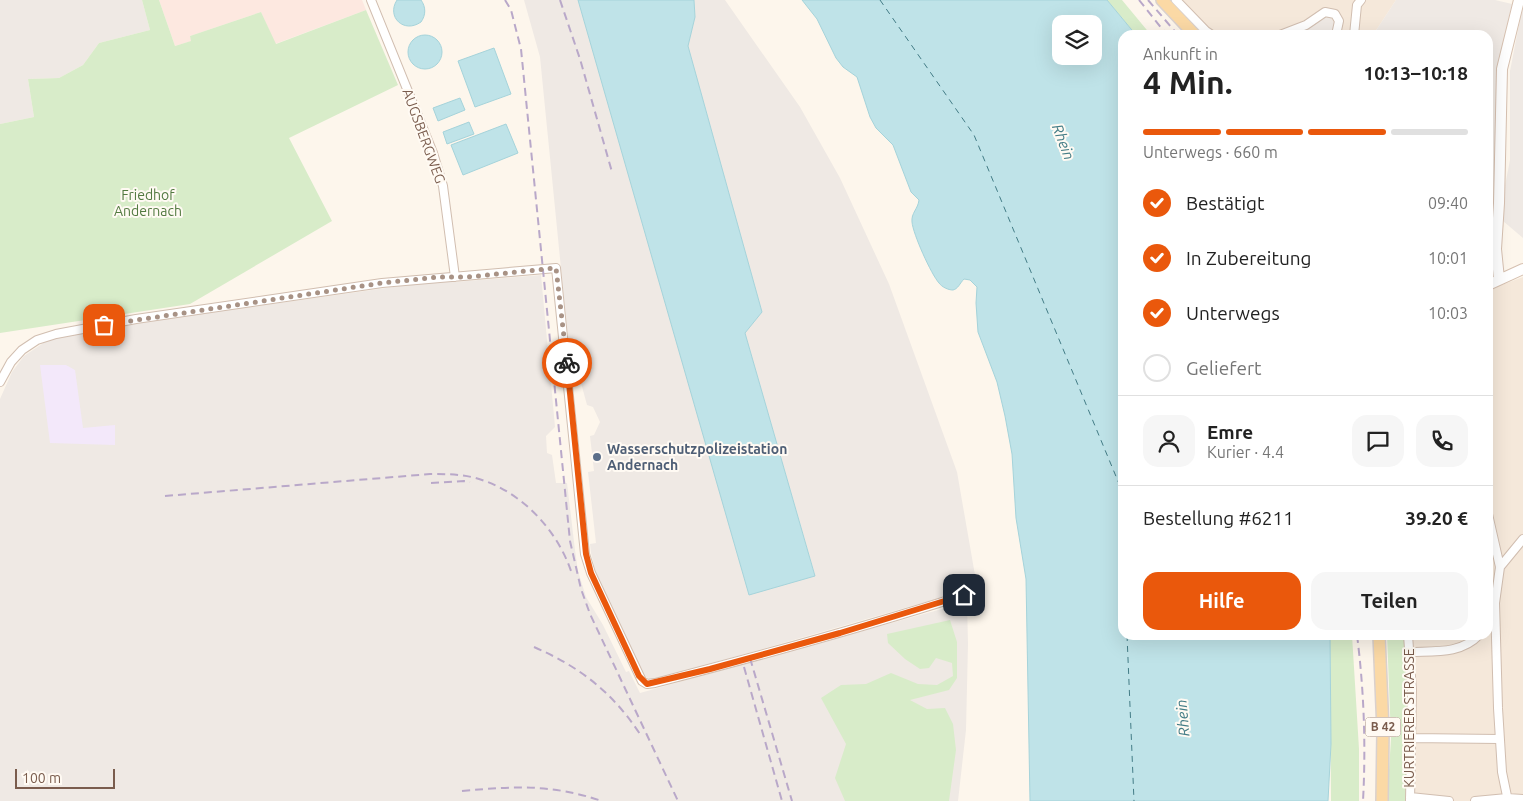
<!DOCTYPE html>
<html lang="de">
<head>
<meta charset="utf-8">
<style>
	:root { --surface:#fff; --page:#f6f6f6; --text:#222; --muted:#767676; --line:#e0e0e0; --accent:#ea580c }
	body { margin:0; font-family:Ubuntu,sans-serif; background:var(--page); color:var(--text); height:100vh; display:flex; flex-direction:column; font-size:19px; white-space:nowrap }
	* { box-sizing:border-box; margin:0 }
	p { font-size:16px; color:var(--muted) }
	.icon { flex:none; width:28px; height:28px; fill:none; stroke:currentColor; stroke-width:2; stroke-linecap:round; stroke-linejoin:round }
	.map { position:relative; flex:1; overflow:hidden }
	.panel { position:absolute; left:1118px; top:30px; width:375px; height:610px; display:flex; flex-direction:column; background:var(--surface); border-radius:15px; box-shadow:0 5px 20px #0002 }
	.panel>* { flex:none }
	.tools { position:absolute; left:1052px; top:15px; display:grid; gap:10px }
	.tools a { display:grid; place-items:center; width:50px; height:50px; border-radius:10px; background:var(--surface); box-shadow:0 5px 20px #0002; font-size:25px }
	.scale { position:absolute; left:15px; bottom:12px; width:100px; box-sizing:border-box; padding-left:5px; border:2px solid #7a5c4d; border-top:0; font-size:14px; line-height:18px; white-space:nowrap; color:#7a5c4d; -webkit-text-stroke:4px #fffaf3; paint-order:stroke }
	.pin { position:absolute; display:grid; place-items:center; width:42px; height:42px; color:#fff; margin:-21px; border-radius:10px; box-shadow:0 2px 8px #0006 }
	.courier { position:absolute; display:grid; place-items:center; width:50px; height:50px; margin:-25px; border:4px solid #ea580c; border-radius:50%; background:#fff; color:#222; box-shadow:0 1px 6px #0007 }
	.summary em { font-style:normal; font-weight:700 }
	.summary div { display:flex; flex-direction:column-reverse }
	.summary { display:flex; align-items:center; justify-content:space-between; height:85px; padding:0 25px }
	h1 { font-size:32px; font-weight:700; line-height:38px }
	.bar { display:grid; grid-template-columns:repeat(4,1fr); gap:8px 5px; align-content:center; height:60px; padding:0 25px }
	.bar i { height:6px; border-radius:4px; background:var(--line) }
	.bar .current { background:var(--accent) }
	.bar p { grid-column:span 4 }
	.line { display:flex; align-items:center; gap:12px; padding:0 25px; border-top:1px solid var(--line) }
	.line div { flex:1 }
	.round { display:grid; place-items:center; flex:none; width:52px; height:52px; border-radius:15px; background:var(--page) }
	ol { padding:0 25px; list-style:none }
	li { display:flex; align-items:center; gap:15px; height:55px }
	li p { margin-inline-start:auto }
	li .icon { padding:5px; border-radius:50%; background:var(--accent); color:#fff; stroke-width:4 }
	li:last-child { color:var(--muted) }
	li i { width:28px; height:28px; border:2px solid var(--line); border-radius:50% }
	.action { display:flex; gap:10px; margin-top:auto; padding:10px 25px }
	.action a { flex:1; height:58px; border-radius:15px; background:var(--accent); color:#fff; font-size:20px; font-weight:700; line-height:58px; text-align:center }
	.action a+a { background:var(--page); color:var(--text) }
	.map>svg:first-child { display:block }
</style>
</head>
<body>
<div class="map">
<svg width="1523" height="801" viewBox="0 0 1523 801">
	<rect width="100%" height="100%" fill="#fdf6ec"/>
	<path fill="#f5e8da" d="M1173,0h223l-23,35h-41l3,-7 -33,4 -8,3h-85z
		M1523,277v524h-115l-2,-166h82v-345z"/>
	<path fill="#fde8e0" d="M159,0h203l4,10 -91,34 -14,-32 -71,24 2,5 -17,5z"/>
	<path fill="#efe9e4" d="M0,0h142l8,30 -51,13 -16,22 -24,13 -31,1 6,38 -34,7z
		M524,0h54l171,594 66,-19 -70,-242 17,-21 -74,-266 7,-29 -1,-17h31l75,107 40,71 49,106 68,188 18,103 -1,13 -320,92 -5,-1 -7,-5 -38,-84 -9,-20 -4,-17 -1,-9 6,-1 -8,-71 6,-1 -4,-35 4,-1 6,-13 -7,-15 -6,-2 -10,-37 -6,1 -31,-312z
		M1396,0h99l17,4 -15,64 -2,174 -7,28v-235h-115z
		M1523,4v234l-20,-17 -1,-20 8,-41v-89z
		M1324,17h7l3,5 1,6 -3,7h-38l8,-3z
		M541,275l14,152 -9,9 1,17 5,2 4,28h11l8,67 3,21 8,26 17,28 23,47 3,-1 11,22 327,-91 1,42 -2,86 -8,71h-958v-402l12,-27 12,-16 21,-14 13,-5 114,-19 264,-37 18,1z"/>
	<path fill="#f3e8fa" d="M40,365h26l9,5 8,58 32,-3v20l-65,-2z"/>
	<path fill="#d8ecc9" d="M142,0h17l16,46 16,-5 -1,-5 71,-24 15,32 90,-34 32,75 -109,53 43,83 -142,83 -190,29v-209l34,-7 -6,-38 31,-1 24,-13 16,-22 51,-13z
		M1107,0h15l29,35h-15z
		M950,620l7,22v36l-8,12 -39,10 17,9 18,-1 8,16 3,26 -7,51h-104l-10,-23 11,-34 -25,-46 20,-13 25,-1 25,-11 27,11 19,1 16,-9 -1,-13 -16,-5 -7,10 -9,1 -15,-10 -17,-16 -1,-9z
		M1330,635h22l7,114v52h-28z
		M1387,635h19l2,19v147h-21l4,-62z"/>
	<path fill="#bfe3e8" stroke="#a5d3da" fill-rule="evenodd" d="M397,0h24c5,7 5,15 0,22 -17,12 -35,-5 -24,-22z
		M578,0h116l1,17 -7,29 74,266 -17,21 70,243 -66,19z
		M802,0h305l29,35h-14v600h208l1,109 -3,57h-298l-4,-222 -10,-61 -4,-64 -7,-38 -8,-34 -19,-50 -2,-29 1,-16 -7,-7 -6,-1c-4,4 -6,10 -11,11 -5,0 -11,-3 -14,-7 -8,-9 -26,-49 -27,-61 -1,-9 6,-13 7,-22l-8,-8 -18,-47 -17,-17 -6,-11 -13,-40 -14,-10 -7,-9 -19,-39zM1061,24h33v32h-33z
		M408 52a17 17 0 1 1 34 0a17 17 0 1 1-34 0Z
		M494,48l17,46 -36,13 -17,-46z
		M460,98l5,12 -27,11 -5,-13z
		M469,122l5,12 -27,10 -4,-12z
		M506,124l12,29 -55,22 -12,-30z"/>
	<g fill="none" stroke-linecap="round" stroke-linejoin="round">
		<path stroke="#437c86" stroke-width="1" stroke-dasharray="6 5" stroke-linecap="butt" d="M880,0l94,135 146,351 2,51
			M1127,635l7,166"/>
		<defs>
			<path id="street" d="M371,0l62,153 10,33 12,91
				M1176,0l30,31 6,4
				M1280,35l26,-10 19,-13 10,2 4,7 -3,14
				M1354,35l3,-30 4,-5
				M0,382l11,-20 11,-12 15,-10 19,-6 80,-15 246,-36 174,-15 29,286 6,19 51,108 5,3 8,-1c104,-27 207,-55 309,-88
				M1488,514l12,53 -5,36 3,105 4,64 6,29
				M1500,567l23,-28
				M1488,625l5,-15
				M1408,635l4,55 -2,111
				M1411,652c24,-1 50,2 68,-17
				M1410,738l89,1
				M1410,797l39,4
				M1475,801l32,-3 16,1"/>
			<path id="secondary" d="M1499,279l-3,-30 3,-46 3,-134 17,-69
				M1488,285l35,-16"/>
			<path id="primary" d="M1162,0l33,35
				M1379,635l4,96 -1,70"/>
		</defs>
		<use href="#street" stroke="#d1beb0" stroke-width="10"/>
		<use href="#secondary" stroke="#d6c0b0" stroke-width="12"/>
		<use href="#primary" stroke="#dad1cd" stroke-width="14"/>
		<use href="#street" stroke="#fff" stroke-width="8"/>
		<use href="#secondary" stroke="#fff" stroke-width="10"/>
		<use href="#primary" stroke="#fbd9a5" stroke-width="11"/>
		<path stroke="#b9a8c9" stroke-width="2" stroke-dasharray="8 5" stroke-linecap="butt" d="M505,0l6,10 10,39 49,492 11,48 9,25 88,187
			M560,0l20,59 32,113
			M1139,0l28,35
			M1148,0l30,35
			M431,483l33,-2 6,1
			M165,496l265,-22c17,0 33,0 49,5 43,13 78,51 92,92
			M1357,635c7,55 9,111 6,166
			M534,647c46,20 78,45 106,87
			M750,658l42,143
			M744,667l38,134
			M462,791c53,-5 89,-7 140,10"/>
	</g>
	<g fill="none" stroke-linecap="round" stroke-linejoin="round">
		<path stroke="#a89285" stroke-width="5" stroke-dasharray="0 9" d="M104,325l278,-42 57,-6h29l88,-9 11,95"/>
		<path stroke="#ea580c" stroke-width="6" d="M567,363l19,191 5,19 48,103 8,8 63,-15 130,-36 124,-38"/>
	</g>
	<circle fill="#5c6f8a" stroke="#fffaf3" stroke-width="2" cx="597" cy="457" r="5"/>
	<g text-anchor="middle" stroke-width="4" stroke-linejoin="round" paint-order="stroke">
		<rect fill="#fffaf3" stroke="#a28b7f" stroke-width="1" x="1365.5" y="717.5" width="35" height="19" rx="4"/>
		<g font-size="12" font-weight="bold" fill="#7a5c4d">
			<text x="1383" y="731">B 42</text>
		</g>
		<g font-size="14" fill="#7a5c4d" stroke="#fffaf3">
			<text transform="translate(424 136) rotate(70)" y="5">AUGSBERGWEG</text>
			<text transform="translate(1409 718) rotate(-90)" y="5">KURTRIERER STRASSE</text>
		</g>
		<g font-size="14" fill="#537a41" stroke="#fffaf3">
			<text x="148" y="200">Friedhof<tspan x="148" dy="16">Andernach</tspan></text>
		</g>
		<g font-size="14" font-weight="bold" fill="#4e5e75" stroke="#fffaf3" text-anchor="start">
			<text x="607" y="454">Wasserschutzpolizeistation<tspan x="607" dy="16">Andernach</tspan></text>
		</g>
		<g font-size="15" font-style="italic" fill="#437c86" stroke="#fffaf3">
			<text transform="translate(1063 142) rotate(69)" y="5">Rhein</text>
			<text transform="translate(1183 718) rotate(-95)" y="5">Rhein</text>
		</g>
	</g>
</svg>
<div class="tools">
<a><svg class="icon" aria-label="layers" viewBox="0 0 24 24"><path d="M12 4l9 5-9 5-9-5zM3 14l9 5 9-5"/></svg></a>
</div>
<div class="scale">100 m</div>
<div class="pin" style="left:104px;top:325px;background:#ea580c"><svg class="icon" aria-label="bag" viewBox="0 0 24 24"><path d="M5 8h14l-1 12H6zM9 8a3 3 0 0 1 6 0"/></svg></div>
<div class="pin" style="left:964px;top:595px;background:#1f2937"><svg class="icon" aria-label="home" viewBox="0 0 24 24"><path d="M3 11l9-7 9 7M6 9v11h12V9"/></svg></div>
<div class="courier" style="left:567px;top:363px"><svg class="icon" aria-label="bike" viewBox="0 0 24 24"><circle cx="6" cy="16" r="4"/><circle cx="18" cy="16" r="4"/><path d="M6 16l4-8h5l3 8M10 8l3 8H6M13 5h3"/></svg></div>
<section class="panel">
<div class="summary"><div><h1>4 Min.</h1><p>Ankunft in</p></div><em>10:13–10:18</em></div>
<div class="bar"><i class="current"></i><i class="current"></i><i class="current"></i><i></i><p>Unterwegs · 660 m</p></div>
<ol>
<li><svg class="icon" aria-label="check" viewBox="0 0 24 24"><path d="M5 12l5 5 9-10"/></svg>Bestätigt<p>09:40</p></li>
<li><svg class="icon" aria-label="check" viewBox="0 0 24 24"><path d="M5 12l5 5 9-10"/></svg>In Zubereitung<p>10:01</p></li>
<li><svg class="icon" aria-label="check" viewBox="0 0 24 24"><path d="M5 12l5 5 9-10"/></svg>Unterwegs<p>10:03</p></li>
<li><i></i>Geliefert</li>
</ol>
<div class="line" style="height:90px"><a class="round"><svg class="icon" aria-label="person" viewBox="0 0 24 24"><circle cx="12" cy="8" r="4"/><path d="M4 21q1-7 8-7t8 7"/></svg></a><div><b>Emre</b><p>Kurier · 4.4</p></div><a class="round"><svg class="icon" aria-label="chat" viewBox="0 0 24 24"><path d="M4 5h16v11H9l-5 4z"/></svg></a><a class="round"><svg class="icon" aria-label="phone" viewBox="0 0 24 24"><path d="M5 4h4l2 5-3 2q2 4 5 5l2-3 5 2v4C11 20 4 13 5 4z"/></svg></a></div>
<div class="line" style="height:65px"><div>Bestellung #6211</div><b>39.20 €</b></div>
<div class="action"><a>Hilfe</a><a>Teilen</a></div>
</section>
</div>
</body>
</html>
